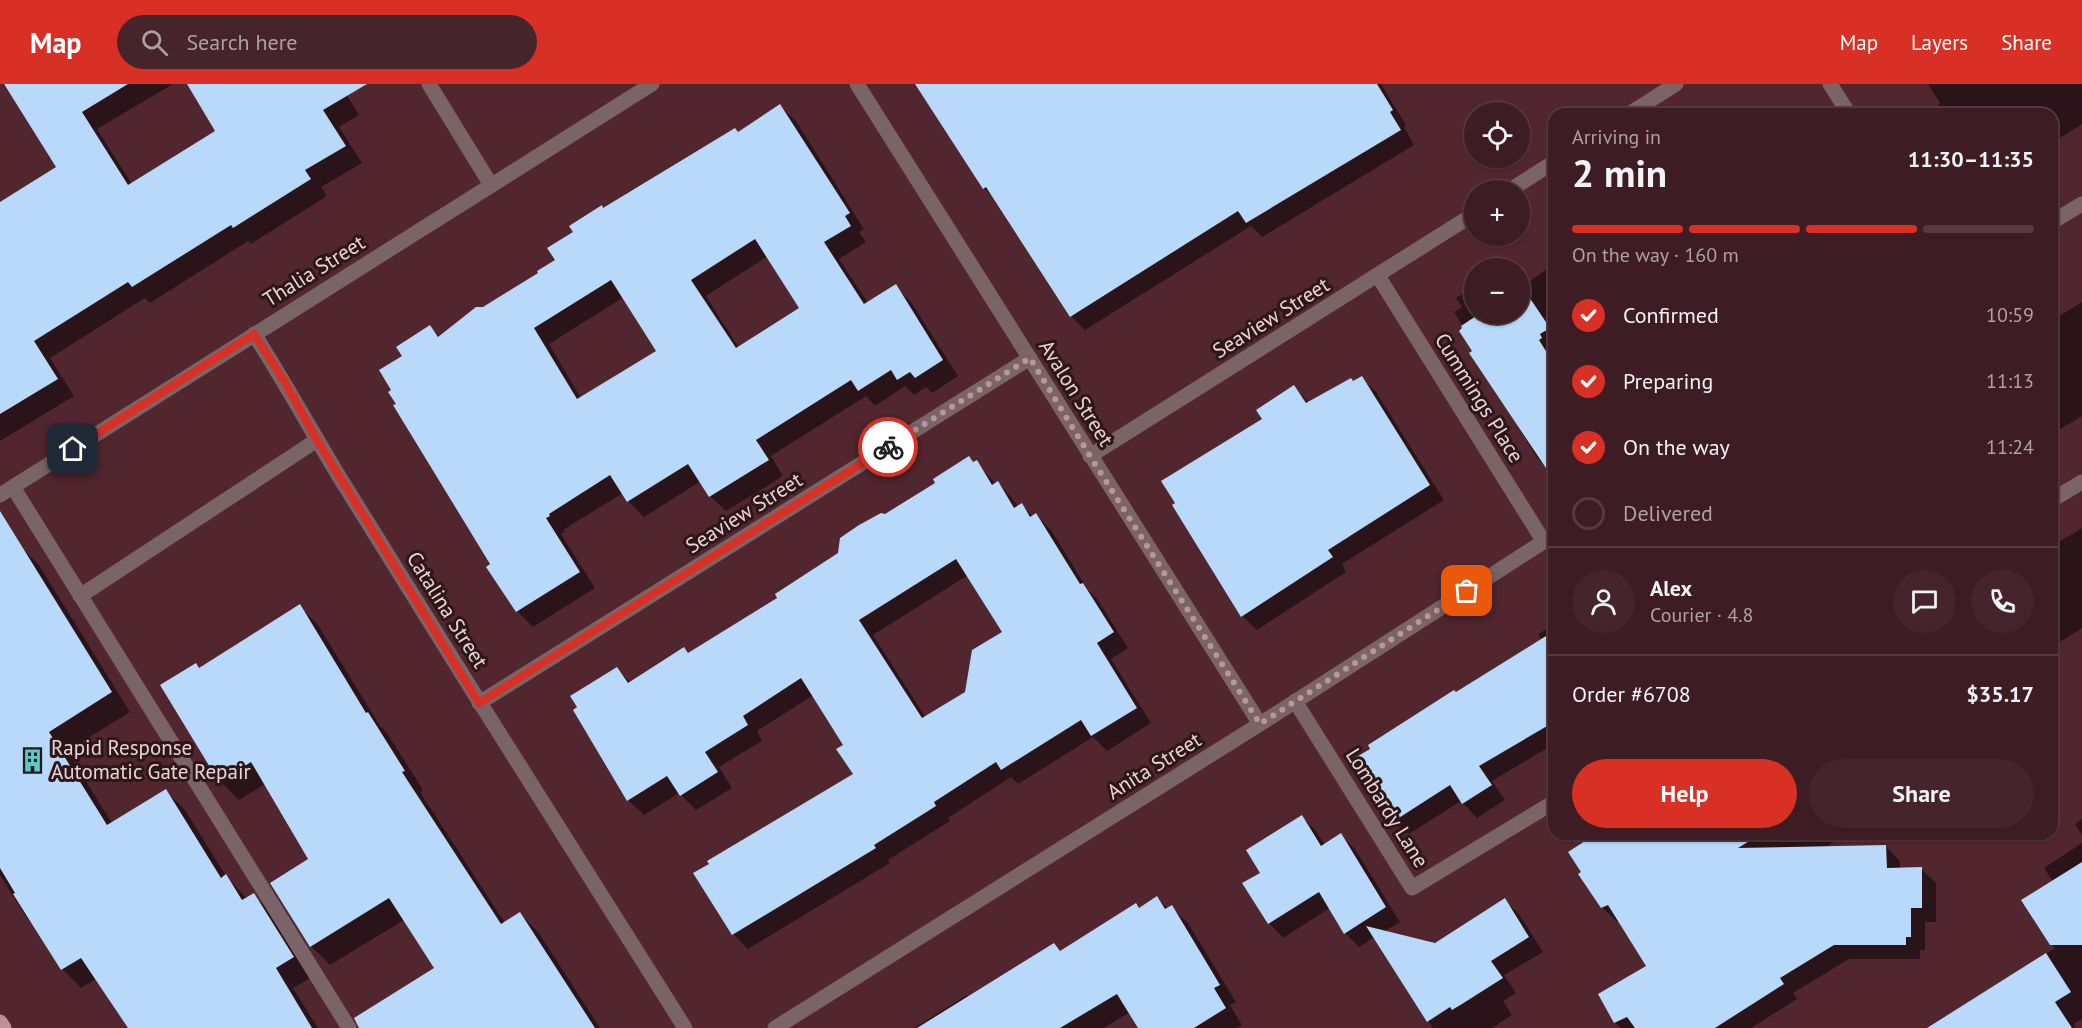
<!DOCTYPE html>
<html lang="en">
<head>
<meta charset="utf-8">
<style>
	:root { --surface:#3e1c23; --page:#45252b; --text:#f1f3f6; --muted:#ada1a6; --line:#573a41; --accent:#d93025 }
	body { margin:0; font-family:"PT Sans",sans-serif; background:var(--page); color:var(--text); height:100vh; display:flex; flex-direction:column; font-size:22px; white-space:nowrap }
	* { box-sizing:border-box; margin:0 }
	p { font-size:20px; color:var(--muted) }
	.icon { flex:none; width:33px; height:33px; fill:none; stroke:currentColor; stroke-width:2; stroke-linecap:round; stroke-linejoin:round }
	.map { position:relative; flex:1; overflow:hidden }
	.details { position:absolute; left:1548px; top:24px; width:510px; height:732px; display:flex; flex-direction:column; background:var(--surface); border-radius:18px; box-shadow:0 2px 4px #0004,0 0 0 2px var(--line) }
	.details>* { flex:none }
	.buttons { position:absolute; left:1464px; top:18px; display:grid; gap:12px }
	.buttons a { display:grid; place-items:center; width:66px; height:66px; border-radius:50%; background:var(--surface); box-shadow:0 2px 4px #0004,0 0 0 2px var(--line); font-size:30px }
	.pin { position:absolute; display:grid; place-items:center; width:51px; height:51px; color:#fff; margin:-26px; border-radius:12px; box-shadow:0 3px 9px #0006 }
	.courier { position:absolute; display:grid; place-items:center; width:60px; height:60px; margin:-30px; border:4px solid #d93025; border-radius:50%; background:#fff; color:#222; box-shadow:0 2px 8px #0007 }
	.head em { font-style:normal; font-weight:800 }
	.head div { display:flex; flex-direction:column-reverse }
	.head { display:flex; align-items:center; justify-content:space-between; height:102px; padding:0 24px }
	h1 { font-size:39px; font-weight:800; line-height:45px }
	.bar { display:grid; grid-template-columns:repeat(4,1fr); gap:9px 6px; align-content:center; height:72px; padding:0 24px }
	.bar i { height:8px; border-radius:4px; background:var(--line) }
	.bar .selected { background:var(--accent) }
	.bar p { grid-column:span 4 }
	.line { display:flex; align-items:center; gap:15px; padding:0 24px; border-top:2px solid var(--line) }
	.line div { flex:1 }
	.round { display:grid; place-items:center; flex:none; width:63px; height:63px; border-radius:32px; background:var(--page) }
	ol { padding:0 24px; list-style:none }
	li { display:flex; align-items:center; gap:18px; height:66px }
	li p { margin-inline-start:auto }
	li .icon { padding:6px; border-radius:50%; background:var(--accent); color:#fff; stroke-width:4 }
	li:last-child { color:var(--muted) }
	li i { width:33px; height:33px; border:3px solid var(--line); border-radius:50% }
	.action { display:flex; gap:12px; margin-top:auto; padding:12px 24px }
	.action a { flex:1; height:69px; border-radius:36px; background:var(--accent); color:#fff; font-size:24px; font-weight:800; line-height:69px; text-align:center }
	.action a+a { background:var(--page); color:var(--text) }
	header { display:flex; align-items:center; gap:36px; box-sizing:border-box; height:84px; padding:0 30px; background:var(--accent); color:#fff }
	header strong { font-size:28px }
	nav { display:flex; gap:33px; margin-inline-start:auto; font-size:21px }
	.search { width:420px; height:54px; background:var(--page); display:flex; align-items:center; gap:15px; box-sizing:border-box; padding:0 21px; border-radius:33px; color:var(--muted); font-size:22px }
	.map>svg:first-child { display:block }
</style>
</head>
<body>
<header>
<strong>Map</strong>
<div class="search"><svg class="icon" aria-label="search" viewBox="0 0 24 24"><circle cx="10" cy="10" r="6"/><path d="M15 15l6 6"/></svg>Search here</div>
<nav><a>Map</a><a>Layers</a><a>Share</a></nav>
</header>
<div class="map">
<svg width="2082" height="944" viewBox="0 0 2082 944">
	<rect width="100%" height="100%" fill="#52262f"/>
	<path fill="#0007" fill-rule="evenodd" d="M3,0h170l-76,45 35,55 85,-53 -29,-47h152l19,31 -20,12 23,36 -41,24 6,9 -76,48 -3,-3 -98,62 -5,-5 -95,60 24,38 -74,45v-240l1,2 57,-36 -42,-67z
		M916,0h465l25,41 -2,2 10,18 -152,92 -11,-11 -166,104 -14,-14 -75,-116 -12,-12z
		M1928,0h154v40l-30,19v-29h-108l-6,-10 2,-1z
		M780,22l16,15 68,108 -5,3 7,10 -27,17 29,44 27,-17 16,16 47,74 -26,17 -6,-6 -12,8 -9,-9 -30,20 -9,-10 -95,60 12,20 -57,35 -16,-15 -9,-15 -57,36 -16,-16 -5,-8 -60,37 2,2 -4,2 34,54 -62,39 -16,-16 -25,-46 -88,-209 26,-29 10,10 100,-63 17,-14 18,-28 29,-23 134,-76zM768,172l33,53 -62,39 -33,-52zM624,213l34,54 -77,47 -32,-54z
		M1554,180v211l-16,-16 -20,-32 2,-1 -46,-74 -10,-24 -10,-16 8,-5 -6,-9 18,-12v28h46v-26z
		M2082,218v114l-30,18v-116l6,-4 1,2z
		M1361,294l15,14 68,108 -102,64 4,8 -89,58 -15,-14 22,-196 30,-33 15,16z
		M976,378l20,22 2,-1 14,15 6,9 4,-2 11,12 3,-2 15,15 37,60 10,10 30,48 -17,11 40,64 -44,28 -14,-14 -75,47 -7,-7 -63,41 2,3 -62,39 2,3 -142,86 -15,-15 122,-159 -10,-30 -31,-50 -57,36 5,10 -43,26 13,21 -36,22 -17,-17 -35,22 -16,-15 -53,-90 42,-41 14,14 53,-35 5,6 90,-56 60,-44 47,-38zM968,491l36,58 -38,60 -40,25 -53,-83z
		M2082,444v100l-30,19v-101z
		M20,462l19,19 91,147 -63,39 45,72 54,-32 19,19 41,66 21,23 6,-4 20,19 39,63 -19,11 25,40h-190l-32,-49 -15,9 -19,-19 -27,-42 -9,-10 -26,-42v-317z
		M299,522l19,19 62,101 7,7 36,57 -3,2 85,131 15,-9 19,19 61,95h-240l76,-59 -32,-49 -74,45 -19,-19 -1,-86 -45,-76 -26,16 -19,-19 -21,-112z
		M1554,541v119l-62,37 13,19 -28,18 -16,-17 -52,33 -14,-14 61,-126 86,-54 -4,-6z
		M1301,732l15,15 9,14 15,-10 15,14 45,73 -17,10 52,12 69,-44 15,14 24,38 -39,23 12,18 -13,8 9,14 -20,13h-59l-58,-91 -16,10 -14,-14 -15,-25 -47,30 -14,-15 -24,-39 17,-11z
		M2082,735v16l-7,-11z
		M1599,750h248l-23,14 62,-1 14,14v8h21l15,14v39h-11v28h-5v9h-71l-56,34 4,6 -46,29h-130l-6,-6 -15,-28 48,-27 -28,-47 -3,2 -15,-15 -21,-33z
		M2082,759v176l-8,5 2,4h-147l126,-80 -4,-4 2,-62 -9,-14z
		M1157,814l11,11 3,-2 17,16 48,79 -6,3 12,20 -5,3h-97l-10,-16 -26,16h-190l53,-33 2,2 85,-52 7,7z"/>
	<path fill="#b8d9f9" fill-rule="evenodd" d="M4,0h124l-46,28 46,73 87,-54 -28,-47h180l-44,26 23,36 -41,24 6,9 -78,49 -2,-3 -99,62 -4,-5 -94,59 24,38 -58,35v-212l56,-35z
		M915,0h462l16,26 -3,2 11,18 -155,93 -8,-12 -168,106 -84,-130 -3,2z
		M780,20l70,109 -5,3 6,10 -27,16 40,62 32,-20 47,76 -28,18 -5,-6 -13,8 -6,-10 -33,21 -7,-11 -95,60 13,20 -60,37 -21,-33 -61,38 -17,-27 -61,39 1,2 -4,2 34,54 -64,40 -30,-45 4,-3 -97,-159 3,-1 -8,-12 3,-2 -12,-20 23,-14 -6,-9 34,-22 8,12 38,-30h7l55,-34 -1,-2 18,-11 -8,-12 26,-16 -4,-6 33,-21 1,3 132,-80 3,4zM755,155l44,69 -63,40 -45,-68zM611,196l45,71 -79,48 -43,-71z
		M1521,201l29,43 -10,6 2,4 -3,2 15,24v116l-85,-127 3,-2 -13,-20 3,-3 -1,-2 18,-12h41z
		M1362,292l68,109 -102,65 5,7 -92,60 -69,-112 3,-2 -14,-22 101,-62 -6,-9 38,-25 12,18 45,-25 2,3z
		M969,372l4,6 4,-2 15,25 6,-4 16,27 8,-5 8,14 6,-4 44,71 3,-1 31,49 -17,11 40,65 -46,28 -10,-16 -80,50 -5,-8 -62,40 2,4 -62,39 2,3 -144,87 -39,-62 16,-9 -2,-3 146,-87 -17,-25 7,-4 -42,-67 -58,38 5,9 -43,27 13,20 -38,24 -13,-20 -40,25 -54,-91 4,-3 -7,-11 47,-29 11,16 56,-36 4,6 89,-55 -2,-4 63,-41 2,-15 19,-13 22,-12 4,1 50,-31 -2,-4zM956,475l46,73 -30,18 -7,42 -43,26 -63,-98z
		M0,427l112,181 -63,40 58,93 59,-36 55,89 5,-4 16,26 12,-7 40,64 -18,11 36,60h-184l-47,-70 -20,12 -48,-76 2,-1 -15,-25z
		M300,520l66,109 2,-1 37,59 -3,1 99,152 19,-12 75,116h-236l-5,-10 80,-50 -45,-70 -79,49 -40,-64 38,-24 -57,-97 -32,20 -59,-97 36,-22 3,5z
		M1554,547v91l-75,44 13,19 -30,19 -12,-19 -56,36 -39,-63 15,-9 -2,-4 86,-55 2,2z
		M1302,731l19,31 20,-13 45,74 -42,27 -25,-42 -51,32 -26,-41 18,-10 -14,-23z
		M1596,750h165l-23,14 148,-3 1,23 35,-1v41h-11v29h-5v8h-72l-54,33 4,6 -69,44h-80l-8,-11 -13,6 -16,-29 48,-28 -38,-61 -7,3 -23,-34 3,-2 -13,-20z
		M2082,778v83h-32l-29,-45z
		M1157,812l8,13 7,-4 48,80 -6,3 12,20 -32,20h-56l-21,-34 -57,34h-143l137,-85 6,8 76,-48 3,5z
		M1505,814l24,39 -38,24 12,17 -41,26 -10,6 -2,-3 -23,15 -61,-96 69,17z
		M2046,869l25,39 -16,10 17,26h-145z"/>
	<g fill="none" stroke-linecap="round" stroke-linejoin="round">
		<path stroke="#7b6467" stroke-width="15" d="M429,0l62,101
			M857,0l403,640
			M1830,0l19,30
			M1629,30l47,-30
			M1510,106l44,-28
			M2052,138l30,-18
			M1378,192l166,266
			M254,250c30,47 57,96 86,144 114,184 229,367 345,550
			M1090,372l384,-242
			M13,403l336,541
			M0,411l652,-411
			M2052,416l30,-18
			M80,512l237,-156
			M1295,617l117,187 142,-86
			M479,619l551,-345
			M775,944l485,-304 294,-189"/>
		<path stroke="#be9198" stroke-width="15" d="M0,938l4,6"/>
	</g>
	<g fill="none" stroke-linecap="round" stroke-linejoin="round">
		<path stroke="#b8969c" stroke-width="6" stroke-dasharray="0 10.8" d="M888,363l142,-89 60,98 170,268 207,-133"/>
		<path stroke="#d93025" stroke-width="8" d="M73,365l181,-115 29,45 34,61 162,263 409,-256"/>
	</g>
	<defs>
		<symbol id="building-bare" viewBox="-9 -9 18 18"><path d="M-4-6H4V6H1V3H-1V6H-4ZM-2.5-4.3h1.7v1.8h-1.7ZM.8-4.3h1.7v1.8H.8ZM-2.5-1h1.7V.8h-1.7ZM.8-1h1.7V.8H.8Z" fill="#55cec5" stroke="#2b171a" stroke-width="2.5" paint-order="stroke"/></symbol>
	</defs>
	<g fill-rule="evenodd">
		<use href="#building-bare" x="16" y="660" width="33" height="33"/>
	</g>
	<g text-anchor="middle" stroke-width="6" stroke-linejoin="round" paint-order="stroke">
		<g font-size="21" fill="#efd2d6" stroke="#2b171a">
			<text transform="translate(314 187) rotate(-32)" y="7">Thalia Street</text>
			<text transform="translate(1271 234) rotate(-32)" y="7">Seaview Street</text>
			<text transform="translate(1076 309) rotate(58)" y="7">Avalon Street</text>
			<text transform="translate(1479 314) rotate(58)" y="7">Cummings Place</text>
			<text transform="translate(744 429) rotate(-32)" y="7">Seaview Street</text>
			<text transform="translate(447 526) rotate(58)" y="7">Catalina Street</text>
			<text transform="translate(1154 682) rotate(-32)" y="7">Anita Street</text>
			<text transform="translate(1387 724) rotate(58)" y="7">Lombardy Lane</text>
		</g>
		<g font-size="21" fill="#efd2d6" stroke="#2b171a" text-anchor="start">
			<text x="51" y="671">Rapid Response<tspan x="51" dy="24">Automatic Gate Repair</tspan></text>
		</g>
	</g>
</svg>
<div class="buttons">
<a><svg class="icon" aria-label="locate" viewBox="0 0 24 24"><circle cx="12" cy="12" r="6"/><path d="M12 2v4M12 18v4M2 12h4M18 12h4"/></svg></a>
<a>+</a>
<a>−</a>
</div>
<div class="pin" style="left:1467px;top:507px;background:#ea580c"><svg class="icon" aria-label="bag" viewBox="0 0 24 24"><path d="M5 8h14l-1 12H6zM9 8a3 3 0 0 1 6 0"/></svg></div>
<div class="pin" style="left:73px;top:365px;background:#1f2937"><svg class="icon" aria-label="home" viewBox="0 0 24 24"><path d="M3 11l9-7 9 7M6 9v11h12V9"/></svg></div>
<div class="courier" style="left:888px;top:363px"><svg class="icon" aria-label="bike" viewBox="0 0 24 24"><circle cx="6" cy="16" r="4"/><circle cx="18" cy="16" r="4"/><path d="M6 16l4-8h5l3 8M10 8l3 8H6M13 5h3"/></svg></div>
<section class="details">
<div class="head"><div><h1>2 min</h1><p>Arriving in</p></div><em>11:30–11:35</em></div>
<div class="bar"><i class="selected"></i><i class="selected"></i><i class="selected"></i><i></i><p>On the way · 160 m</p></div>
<ol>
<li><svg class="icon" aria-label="check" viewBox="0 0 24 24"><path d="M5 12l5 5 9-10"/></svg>Confirmed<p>10:59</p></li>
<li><svg class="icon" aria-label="check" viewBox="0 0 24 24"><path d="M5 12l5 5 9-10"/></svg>Preparing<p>11:13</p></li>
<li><svg class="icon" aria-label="check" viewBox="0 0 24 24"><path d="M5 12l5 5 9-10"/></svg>On the way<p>11:24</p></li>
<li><i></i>Delivered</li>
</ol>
<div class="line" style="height:108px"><a class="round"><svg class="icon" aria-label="person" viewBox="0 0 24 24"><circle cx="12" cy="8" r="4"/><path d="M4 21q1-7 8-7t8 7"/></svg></a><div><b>Alex</b><p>Courier · 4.8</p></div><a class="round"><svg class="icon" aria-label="chat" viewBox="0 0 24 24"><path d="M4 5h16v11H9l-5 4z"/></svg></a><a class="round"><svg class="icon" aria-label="phone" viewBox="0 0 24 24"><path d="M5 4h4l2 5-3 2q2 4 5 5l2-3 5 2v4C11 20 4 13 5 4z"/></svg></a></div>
<div class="line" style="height:78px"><div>Order #6708</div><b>$35.17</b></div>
<div class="action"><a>Help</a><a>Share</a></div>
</section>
</div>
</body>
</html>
